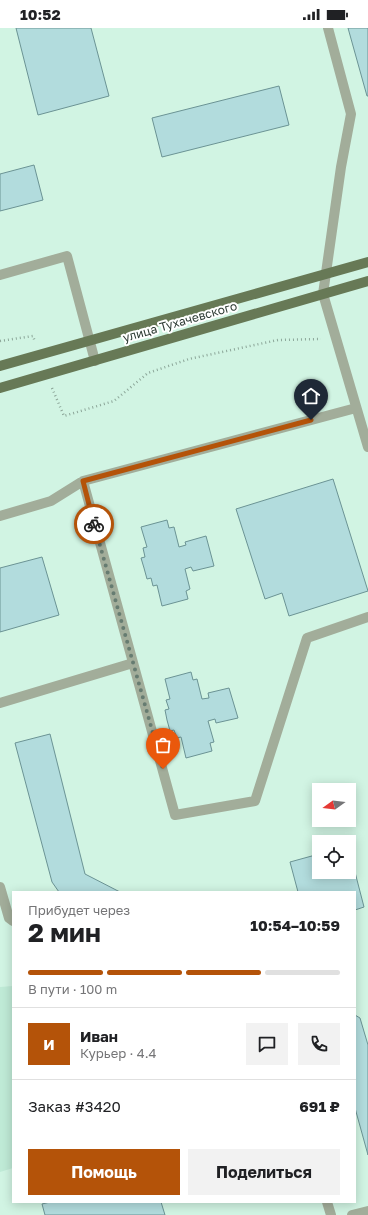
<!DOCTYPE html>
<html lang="ru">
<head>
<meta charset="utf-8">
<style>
	:root { --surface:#fff; --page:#f2f2f2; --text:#202124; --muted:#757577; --line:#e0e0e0; --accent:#b45309 }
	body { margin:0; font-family:"Golos Text",sans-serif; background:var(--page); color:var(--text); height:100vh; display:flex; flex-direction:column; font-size:15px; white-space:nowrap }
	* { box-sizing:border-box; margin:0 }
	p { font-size:13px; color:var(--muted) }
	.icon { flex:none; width:22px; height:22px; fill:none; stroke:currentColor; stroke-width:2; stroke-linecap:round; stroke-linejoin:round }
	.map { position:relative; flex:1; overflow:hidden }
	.panel { position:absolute; left:12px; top:863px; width:344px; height:312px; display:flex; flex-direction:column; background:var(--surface); border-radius:0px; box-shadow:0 2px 10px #0003 }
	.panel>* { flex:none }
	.needle { width:26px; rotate:255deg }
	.controls { position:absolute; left:312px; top:755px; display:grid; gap:8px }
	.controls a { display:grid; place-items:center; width:44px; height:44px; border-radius:0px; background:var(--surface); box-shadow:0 2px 10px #0003; font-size:20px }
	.pin { position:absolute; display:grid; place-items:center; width:34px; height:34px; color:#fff; margin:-41px -17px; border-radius:50% 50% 50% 0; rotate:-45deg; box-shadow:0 0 4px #0007 }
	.pin .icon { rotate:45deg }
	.courier { position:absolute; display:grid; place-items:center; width:40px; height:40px; margin:-20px; border:3px solid #b45309; border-radius:50%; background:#fff; color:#222; box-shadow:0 1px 5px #0007 }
	.overview em { font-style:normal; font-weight:700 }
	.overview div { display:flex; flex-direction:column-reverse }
	.overview { display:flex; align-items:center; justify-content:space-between; height:68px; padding:0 16px }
	h1 { font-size:26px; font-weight:700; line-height:30px }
	.bar { display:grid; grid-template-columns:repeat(4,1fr); gap:6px 4px; align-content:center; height:48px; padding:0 16px }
	.bar i { height:5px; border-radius:3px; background:var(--line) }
	.bar .on { background:var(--accent) }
	.bar p { grid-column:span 4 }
	.line { display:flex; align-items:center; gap:10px; padding:0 16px; border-top:1px solid var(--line) }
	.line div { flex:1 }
	.round { display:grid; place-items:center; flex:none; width:42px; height:42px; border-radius:0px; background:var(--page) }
	.primary-button { display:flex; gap:8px; margin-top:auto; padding:8px 16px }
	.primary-button a { flex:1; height:46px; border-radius:0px; background:var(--accent); color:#fff; font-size:16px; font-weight:700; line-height:46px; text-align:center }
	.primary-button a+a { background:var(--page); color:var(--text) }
	.status { display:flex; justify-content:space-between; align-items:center; height:28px; padding:0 20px; background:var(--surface); direction:ltr }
	.status svg { height:11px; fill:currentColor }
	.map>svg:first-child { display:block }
</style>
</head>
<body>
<div class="status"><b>10:52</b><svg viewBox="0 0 49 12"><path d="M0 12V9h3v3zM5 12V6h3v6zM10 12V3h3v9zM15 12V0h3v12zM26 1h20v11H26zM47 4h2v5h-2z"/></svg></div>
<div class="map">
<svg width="368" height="1187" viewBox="0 0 368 1187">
	<rect width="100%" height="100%" fill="#d1f4e3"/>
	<path fill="#bfead6" d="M13,958v182l-13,4v-185z"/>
	<path fill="#b2dcdd" stroke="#6b9394" d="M16,0h75l18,68 -71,19z
		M348,0h20v68h-1z
		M279,58l10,39 -127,32 -10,-39z
		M34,137l9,35 -43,11v-37z
		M333,451l35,112 -79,25 -7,-23 -17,6 -29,-90z
		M167,492l2,8 5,-1 5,20 7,-2 -1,-3 21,-6 8,30 -21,5 -2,-4 -6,2 5,20 -4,2 2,8 -26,7 -5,-21 -4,1 -2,-8 -4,1 -3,-11 -3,-10 4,-1 -2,-9 4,-1 -6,-20z
		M42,529l17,58 -59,17v-64z
		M191,644l2,8 4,-1 5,20 7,-1 -1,-5 21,-5 9,30 -22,5 -1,-4 -7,2 6,21 -4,1 2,8 -26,7 -5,-21 -4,1 -3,-8 -4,1 -3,-11 -2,-10 4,-1 -3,-9 4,-1 -5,-20z
		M50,706l35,140 35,18h-61l-7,-10 -37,-139z
		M349,821l15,58 -9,3v-18h-57l-8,-30 29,-8v18h30z
		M355,987l5,3 8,27v110l-13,-47z
		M50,1174h111l4,13h-120l-3,-11z"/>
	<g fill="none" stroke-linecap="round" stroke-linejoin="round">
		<path stroke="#8ca699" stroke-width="2.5" stroke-dasharray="1 3" stroke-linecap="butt" d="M0,313l33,-5 2,6
			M52,360l12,28 50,-15 34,-28 41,-14 89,-19 43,-1"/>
		<path stroke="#a2ad9a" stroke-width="10" d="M328,0l23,86 -10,53 -18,127 45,153
			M0,247l67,-19 28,105
			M356,380l-273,73 92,334 80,-14 52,-163 61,-21
			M0,488l51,-15 32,-20
			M0,675l133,-40
			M0,859l9,31 4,3
			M327,1174l4,13
			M352,1187l16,-4"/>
		<path stroke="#677956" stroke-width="10" d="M0,338l368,-104
			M0,360l368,-107"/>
	</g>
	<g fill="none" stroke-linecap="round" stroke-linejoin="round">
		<path stroke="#667c71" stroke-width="4" stroke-dasharray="0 7.2" d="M94,496l69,245"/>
		<path stroke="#b45309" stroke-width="5" d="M94,496l-11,-43 228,-61"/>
	</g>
	<g text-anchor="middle" stroke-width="4" stroke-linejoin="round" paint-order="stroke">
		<g font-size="12" fill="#2d3b34" stroke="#fff">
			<text transform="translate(180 294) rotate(-16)" y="4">улица Тухачевского</text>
		</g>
	</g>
</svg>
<div class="controls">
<a><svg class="needle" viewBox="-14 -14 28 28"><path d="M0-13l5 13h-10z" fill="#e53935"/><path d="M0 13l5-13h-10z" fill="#757577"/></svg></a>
<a><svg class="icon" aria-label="locate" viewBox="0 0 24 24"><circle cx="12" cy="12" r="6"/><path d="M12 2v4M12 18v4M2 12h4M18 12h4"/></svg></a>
</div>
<div class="pin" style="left:163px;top:741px;background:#ea580c"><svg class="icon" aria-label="bag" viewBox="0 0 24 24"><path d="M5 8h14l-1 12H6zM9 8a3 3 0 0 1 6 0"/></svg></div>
<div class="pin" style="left:311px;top:392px;background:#1f2937"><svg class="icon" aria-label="home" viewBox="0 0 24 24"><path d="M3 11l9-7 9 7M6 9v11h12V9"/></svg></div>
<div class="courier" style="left:94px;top:496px"><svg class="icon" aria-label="bike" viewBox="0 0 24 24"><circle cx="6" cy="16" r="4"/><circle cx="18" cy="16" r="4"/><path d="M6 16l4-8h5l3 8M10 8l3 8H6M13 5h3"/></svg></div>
<section class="panel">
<div class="overview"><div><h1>2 мин</h1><p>Прибудет через</p></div><em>10:54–10:59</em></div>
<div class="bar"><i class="on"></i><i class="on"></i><i class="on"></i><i></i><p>В пути · 100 m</p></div>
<div class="line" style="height:72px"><b class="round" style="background:var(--accent);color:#fff">И</b><div><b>Иван</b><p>Курьер · 4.4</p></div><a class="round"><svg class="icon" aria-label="chat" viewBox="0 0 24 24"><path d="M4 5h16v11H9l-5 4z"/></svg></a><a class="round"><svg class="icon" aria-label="phone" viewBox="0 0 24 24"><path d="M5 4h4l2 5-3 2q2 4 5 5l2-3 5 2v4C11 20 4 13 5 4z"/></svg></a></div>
<div class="line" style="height:52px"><div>Заказ #3420</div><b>691 ₽</b></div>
<div class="primary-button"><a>Помощь</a><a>Поделиться</a></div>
</section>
</div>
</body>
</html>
